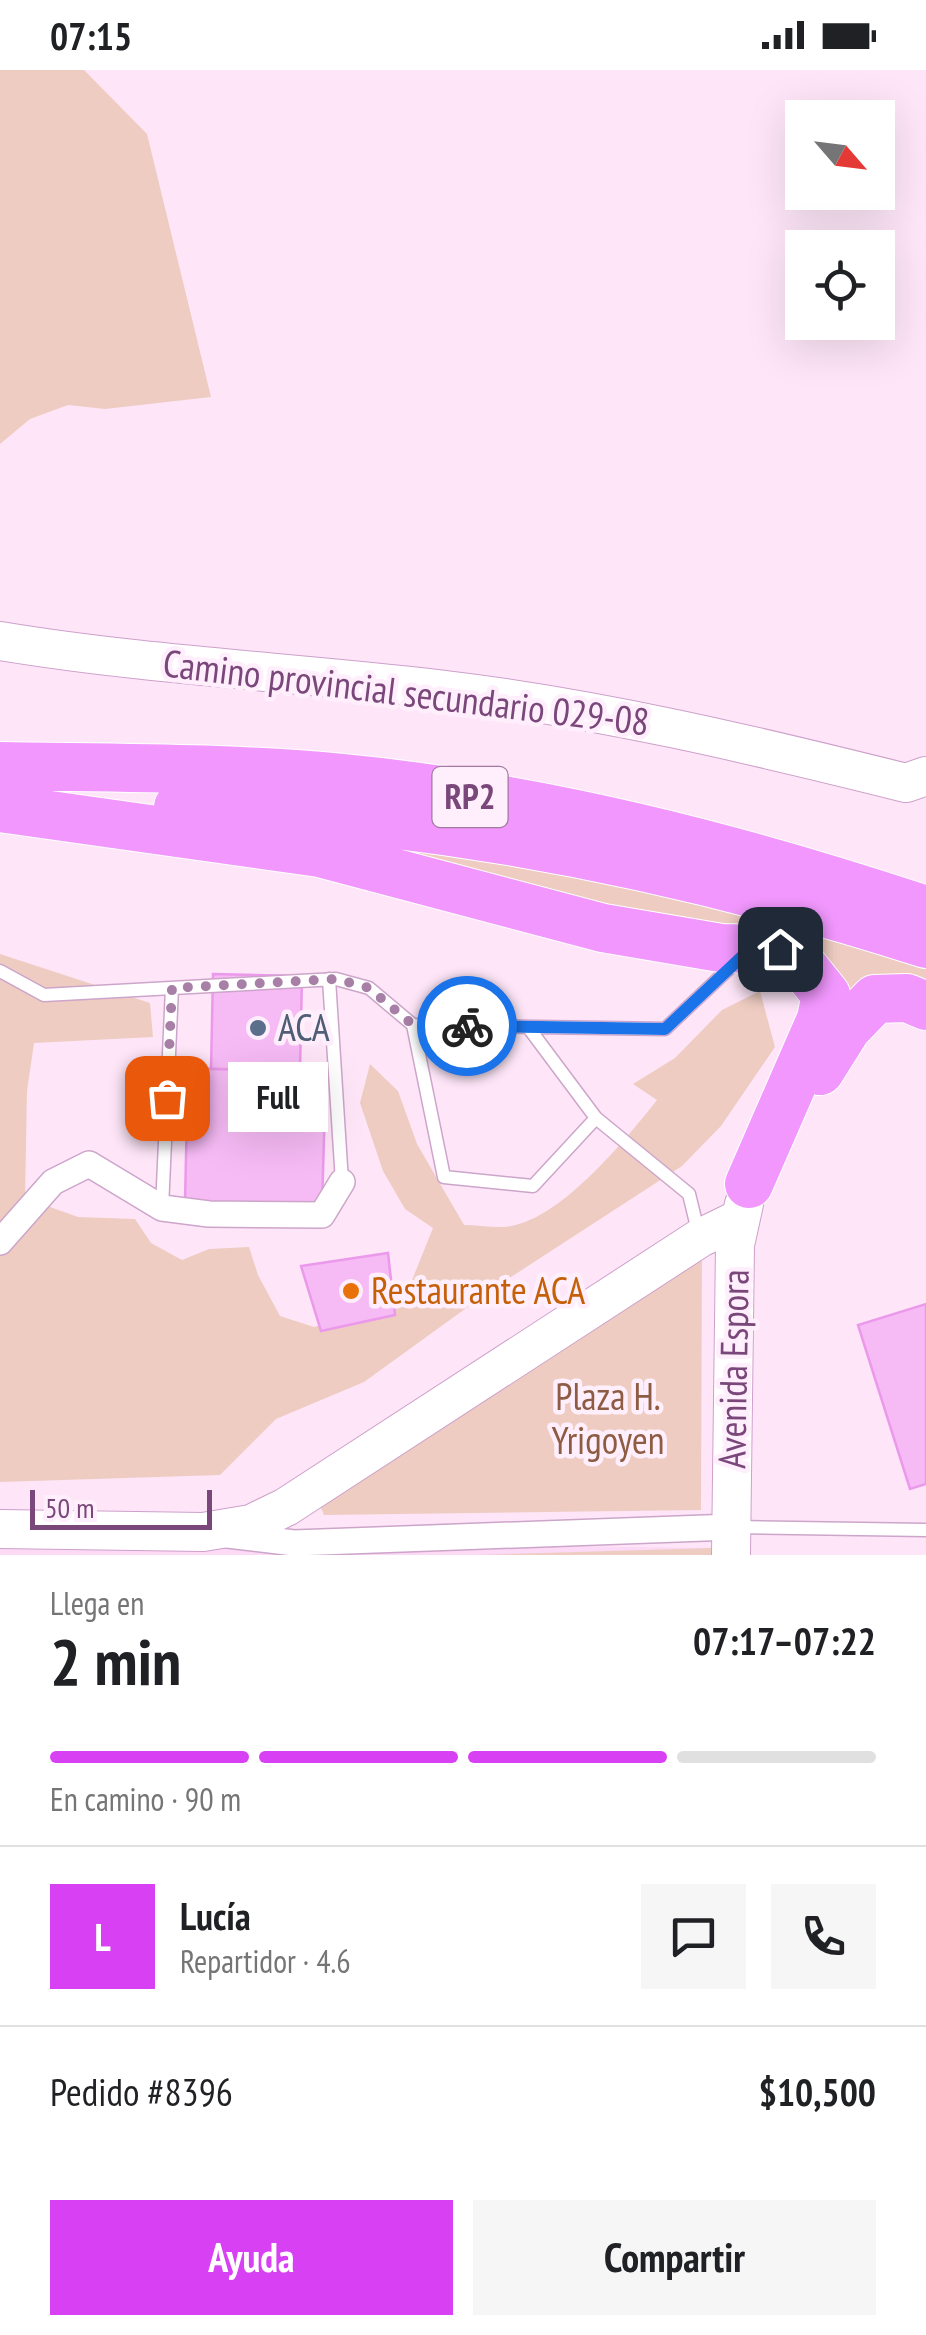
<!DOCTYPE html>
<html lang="es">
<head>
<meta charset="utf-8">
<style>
	:root { --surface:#fff; --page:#f6f6f6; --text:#202124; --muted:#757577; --line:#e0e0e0; --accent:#d840f3 }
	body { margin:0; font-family:"PT Sans Narrow",sans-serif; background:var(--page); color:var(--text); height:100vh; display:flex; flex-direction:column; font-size:38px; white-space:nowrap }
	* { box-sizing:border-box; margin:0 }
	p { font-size:32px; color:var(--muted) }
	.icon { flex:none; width:55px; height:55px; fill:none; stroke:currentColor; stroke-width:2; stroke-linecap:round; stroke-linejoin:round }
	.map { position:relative; height:1485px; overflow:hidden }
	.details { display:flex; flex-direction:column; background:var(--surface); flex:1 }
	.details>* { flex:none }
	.needle { width:65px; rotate:118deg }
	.fabs { position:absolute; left:785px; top:30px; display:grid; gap:20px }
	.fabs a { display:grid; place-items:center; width:110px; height:110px; border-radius:0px; background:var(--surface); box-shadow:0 10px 40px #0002; font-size:50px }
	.scale { position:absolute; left:30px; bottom:25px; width:182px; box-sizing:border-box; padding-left:10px; border:5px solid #7a477a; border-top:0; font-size:28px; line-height:35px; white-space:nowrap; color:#7a477a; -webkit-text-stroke:8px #ffeefb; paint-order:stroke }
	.pin { position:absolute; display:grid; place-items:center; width:85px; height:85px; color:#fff; margin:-42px; border-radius:20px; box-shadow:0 5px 15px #0006 }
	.courier { position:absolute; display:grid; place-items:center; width:100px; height:100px; margin:-50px; border:8px solid #1a73e8; border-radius:50%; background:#fff; color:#222; box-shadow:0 2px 12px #0007 }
	.bubble { position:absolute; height:70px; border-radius:0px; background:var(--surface); box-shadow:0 10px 40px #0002; font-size:32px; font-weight:600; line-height:70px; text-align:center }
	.headline em { font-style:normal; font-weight:600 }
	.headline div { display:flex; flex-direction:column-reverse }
	.headline { display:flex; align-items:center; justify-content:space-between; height:170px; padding:0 50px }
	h1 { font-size:65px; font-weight:600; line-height:75px }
	.bar { display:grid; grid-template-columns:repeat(4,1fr); gap:15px 10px; align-content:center; height:120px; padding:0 50px }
	.bar i { height:12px; border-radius:8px; background:var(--line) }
	.bar .active { background:var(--accent) }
	.bar p { grid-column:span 4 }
	.line { display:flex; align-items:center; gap:25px; padding:0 50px; border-top:2px solid var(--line) }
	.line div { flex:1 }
	.round { display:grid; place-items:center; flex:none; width:105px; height:105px; border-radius:0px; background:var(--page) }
	.primary-button { display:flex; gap:20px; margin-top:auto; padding:20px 50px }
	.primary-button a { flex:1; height:115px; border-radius:0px; background:var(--accent); color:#fff; font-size:40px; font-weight:600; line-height:115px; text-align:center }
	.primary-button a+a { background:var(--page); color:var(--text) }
	.status { display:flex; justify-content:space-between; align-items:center; height:70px; padding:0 50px; background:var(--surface); direction:ltr }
	.status svg { height:28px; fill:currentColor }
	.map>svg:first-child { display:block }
</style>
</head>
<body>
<div class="status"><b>07:15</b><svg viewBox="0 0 49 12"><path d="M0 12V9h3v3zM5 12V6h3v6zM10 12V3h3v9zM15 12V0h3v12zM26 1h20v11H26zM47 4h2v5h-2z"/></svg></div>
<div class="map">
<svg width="926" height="1485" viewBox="0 0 926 1485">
	<rect width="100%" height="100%" fill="#fee6f8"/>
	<path fill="#fcd9f5" d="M0,1459l294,14 419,5 -1,7h-712z"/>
	<path fill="#eeccc2" d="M0,0h84l63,64 64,263 -106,12 -37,-4 -38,14 -30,25z
		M284,754l290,41 352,97v29l-92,4 -107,-60z
		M0,884l150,49 3,34 -119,6 -7,48 -2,107 53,19 57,2 16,24 31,17 27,-11 40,-2 9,28 22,41 34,11 90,-27 29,-72 -28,-19 -22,-38 -23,-68 10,-39 28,27 19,53 47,81c15,0 33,4 47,1 52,-9 115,-87 146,-126l-24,-16 42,-26 47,-48 38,-19 15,56 -54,79 -39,40 -188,122 -130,94 -88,37 -56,56 -220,7z
		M702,1177l-1,263 -377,5 -6,-15z
		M713,1478l-1,7h-234z"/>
	<path fill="#f6baf5" stroke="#eb99ea" stroke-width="2.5" d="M213,904l89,2 -2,95 -89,-2z
		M188,998l138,4 -4,133 -137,-3z
		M388,1183l7,62 -74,16 -20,-65z
		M926,1234v180l-16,5 -52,-164z"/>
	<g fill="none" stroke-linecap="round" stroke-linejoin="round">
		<defs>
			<path id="lane" d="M0,901l44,24 292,-16 33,9 44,37 252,4 70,-66
				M329,909l13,203
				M413,955l31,152 89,9 63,-68 -68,-91
				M596,1048l93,76 10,41
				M162,1138l10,-220
				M735,1457l191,3"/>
			<path id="street" d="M0,1172l53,-60 36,-18 73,44 47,6 113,1 20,-33
				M228,1465l66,8 438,-16"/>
			<path id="secondary" d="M0,571c145,24 292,31 438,48 160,19 312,55 468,94l20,-7
				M0,1459l203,3 48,-8 35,-17 414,-269 39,-19
				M731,1485l4,-310 9,-41"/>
			<path id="highway" d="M0,696c114,2 228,1 342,12 200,19 394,69 584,132
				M178,737c255,9 506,59 748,137
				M0,738l320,45 283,75 118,20 58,1 19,11 28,35 -5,24 -72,165
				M820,1001l27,-43 28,-29 32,-1 19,8"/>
		</defs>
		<use href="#lane" stroke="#cda5ca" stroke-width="15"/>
		<use href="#street" stroke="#cda5ca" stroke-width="28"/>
		<use href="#secondary" stroke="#cea0cb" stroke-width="40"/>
		<use href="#highway" stroke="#fff" stroke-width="50"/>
		<use href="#lane" stroke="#fff" stroke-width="12"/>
		<use href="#street" stroke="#fff" stroke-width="25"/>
		<use href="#secondary" stroke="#fff" stroke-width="38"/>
		<use href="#highway" stroke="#f297fe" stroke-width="48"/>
	</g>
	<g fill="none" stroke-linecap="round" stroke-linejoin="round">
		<path stroke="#a87fa6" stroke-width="10" stroke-dasharray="0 18" d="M167,1028l5,-110 164,-9 33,9 44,37 54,1"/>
		<path stroke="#1a73e8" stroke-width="12" d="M467,956l198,3 86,-81 29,1"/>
	</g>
	<circle fill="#5c6f8a" stroke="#ffeefb" stroke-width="4" cx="258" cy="958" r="10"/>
	<circle fill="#e8710a" stroke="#ffeefb" stroke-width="4" cx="351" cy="1221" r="10"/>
	<g text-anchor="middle" stroke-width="9" stroke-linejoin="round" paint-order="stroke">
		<rect fill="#ffeefb" stroke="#a279a1" stroke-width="2.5" x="432.5" y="697" width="75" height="60" rx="8"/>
		<g font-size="35" font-weight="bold" fill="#7a477a">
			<text x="470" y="739">RP2</text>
		</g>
		<g font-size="38" fill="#7a477a" stroke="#ffeefb">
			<text transform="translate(406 623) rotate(7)" y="13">Camino provincial secundario 029-08</text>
			<text transform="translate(734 1299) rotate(-89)" y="13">Avenida Espora</text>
		</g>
		<g font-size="38" fill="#4e5e75" stroke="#ffeefb" text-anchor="start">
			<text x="278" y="971">ACA</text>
		</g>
		<g font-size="38" fill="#c56008" stroke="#ffeefb" text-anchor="start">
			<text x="371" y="1234">Restaurante ACA</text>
		</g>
		<g font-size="38" fill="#8e5c43" stroke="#ffeefb">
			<text x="608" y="1340">Plaza H.<tspan x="608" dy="44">Yrigoyen</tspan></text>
		</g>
	</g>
</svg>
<div class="fabs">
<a><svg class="needle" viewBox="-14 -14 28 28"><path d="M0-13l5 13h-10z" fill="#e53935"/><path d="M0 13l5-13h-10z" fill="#757577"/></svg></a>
<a><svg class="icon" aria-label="locate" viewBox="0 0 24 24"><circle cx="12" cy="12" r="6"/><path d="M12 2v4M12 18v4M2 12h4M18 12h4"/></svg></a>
</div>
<div class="scale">50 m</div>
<div class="pin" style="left:167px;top:1028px;background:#ea580c"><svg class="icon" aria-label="bag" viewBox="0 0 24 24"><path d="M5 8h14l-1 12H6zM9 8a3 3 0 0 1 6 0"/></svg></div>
<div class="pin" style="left:780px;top:879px;background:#1f2937"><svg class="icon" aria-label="home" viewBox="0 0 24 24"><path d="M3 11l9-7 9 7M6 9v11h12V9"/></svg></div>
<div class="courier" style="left:467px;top:956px"><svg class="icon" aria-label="bike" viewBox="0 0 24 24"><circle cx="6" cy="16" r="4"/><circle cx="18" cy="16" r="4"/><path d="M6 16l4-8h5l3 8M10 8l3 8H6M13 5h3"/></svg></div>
<div class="bubble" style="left:228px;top:992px;width:100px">Full</div>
</div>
<section class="details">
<div class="headline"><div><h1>2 min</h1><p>Llega en</p></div><em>07:17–07:22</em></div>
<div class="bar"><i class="active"></i><i class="active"></i><i class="active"></i><i></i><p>En camino · 90 m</p></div>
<div class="line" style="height:180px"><b class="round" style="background:var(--accent);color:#fff">L</b><div><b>Lucía</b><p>Repartidor · 4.6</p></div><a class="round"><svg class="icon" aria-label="chat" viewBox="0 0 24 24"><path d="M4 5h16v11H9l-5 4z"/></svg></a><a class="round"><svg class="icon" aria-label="phone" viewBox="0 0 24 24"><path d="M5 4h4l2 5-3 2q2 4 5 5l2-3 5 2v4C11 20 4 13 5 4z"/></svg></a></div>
<div class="line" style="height:130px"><div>Pedido #8396</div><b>$10,500</b></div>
<div class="primary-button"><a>Ayuda</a><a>Compartir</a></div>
</section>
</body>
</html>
